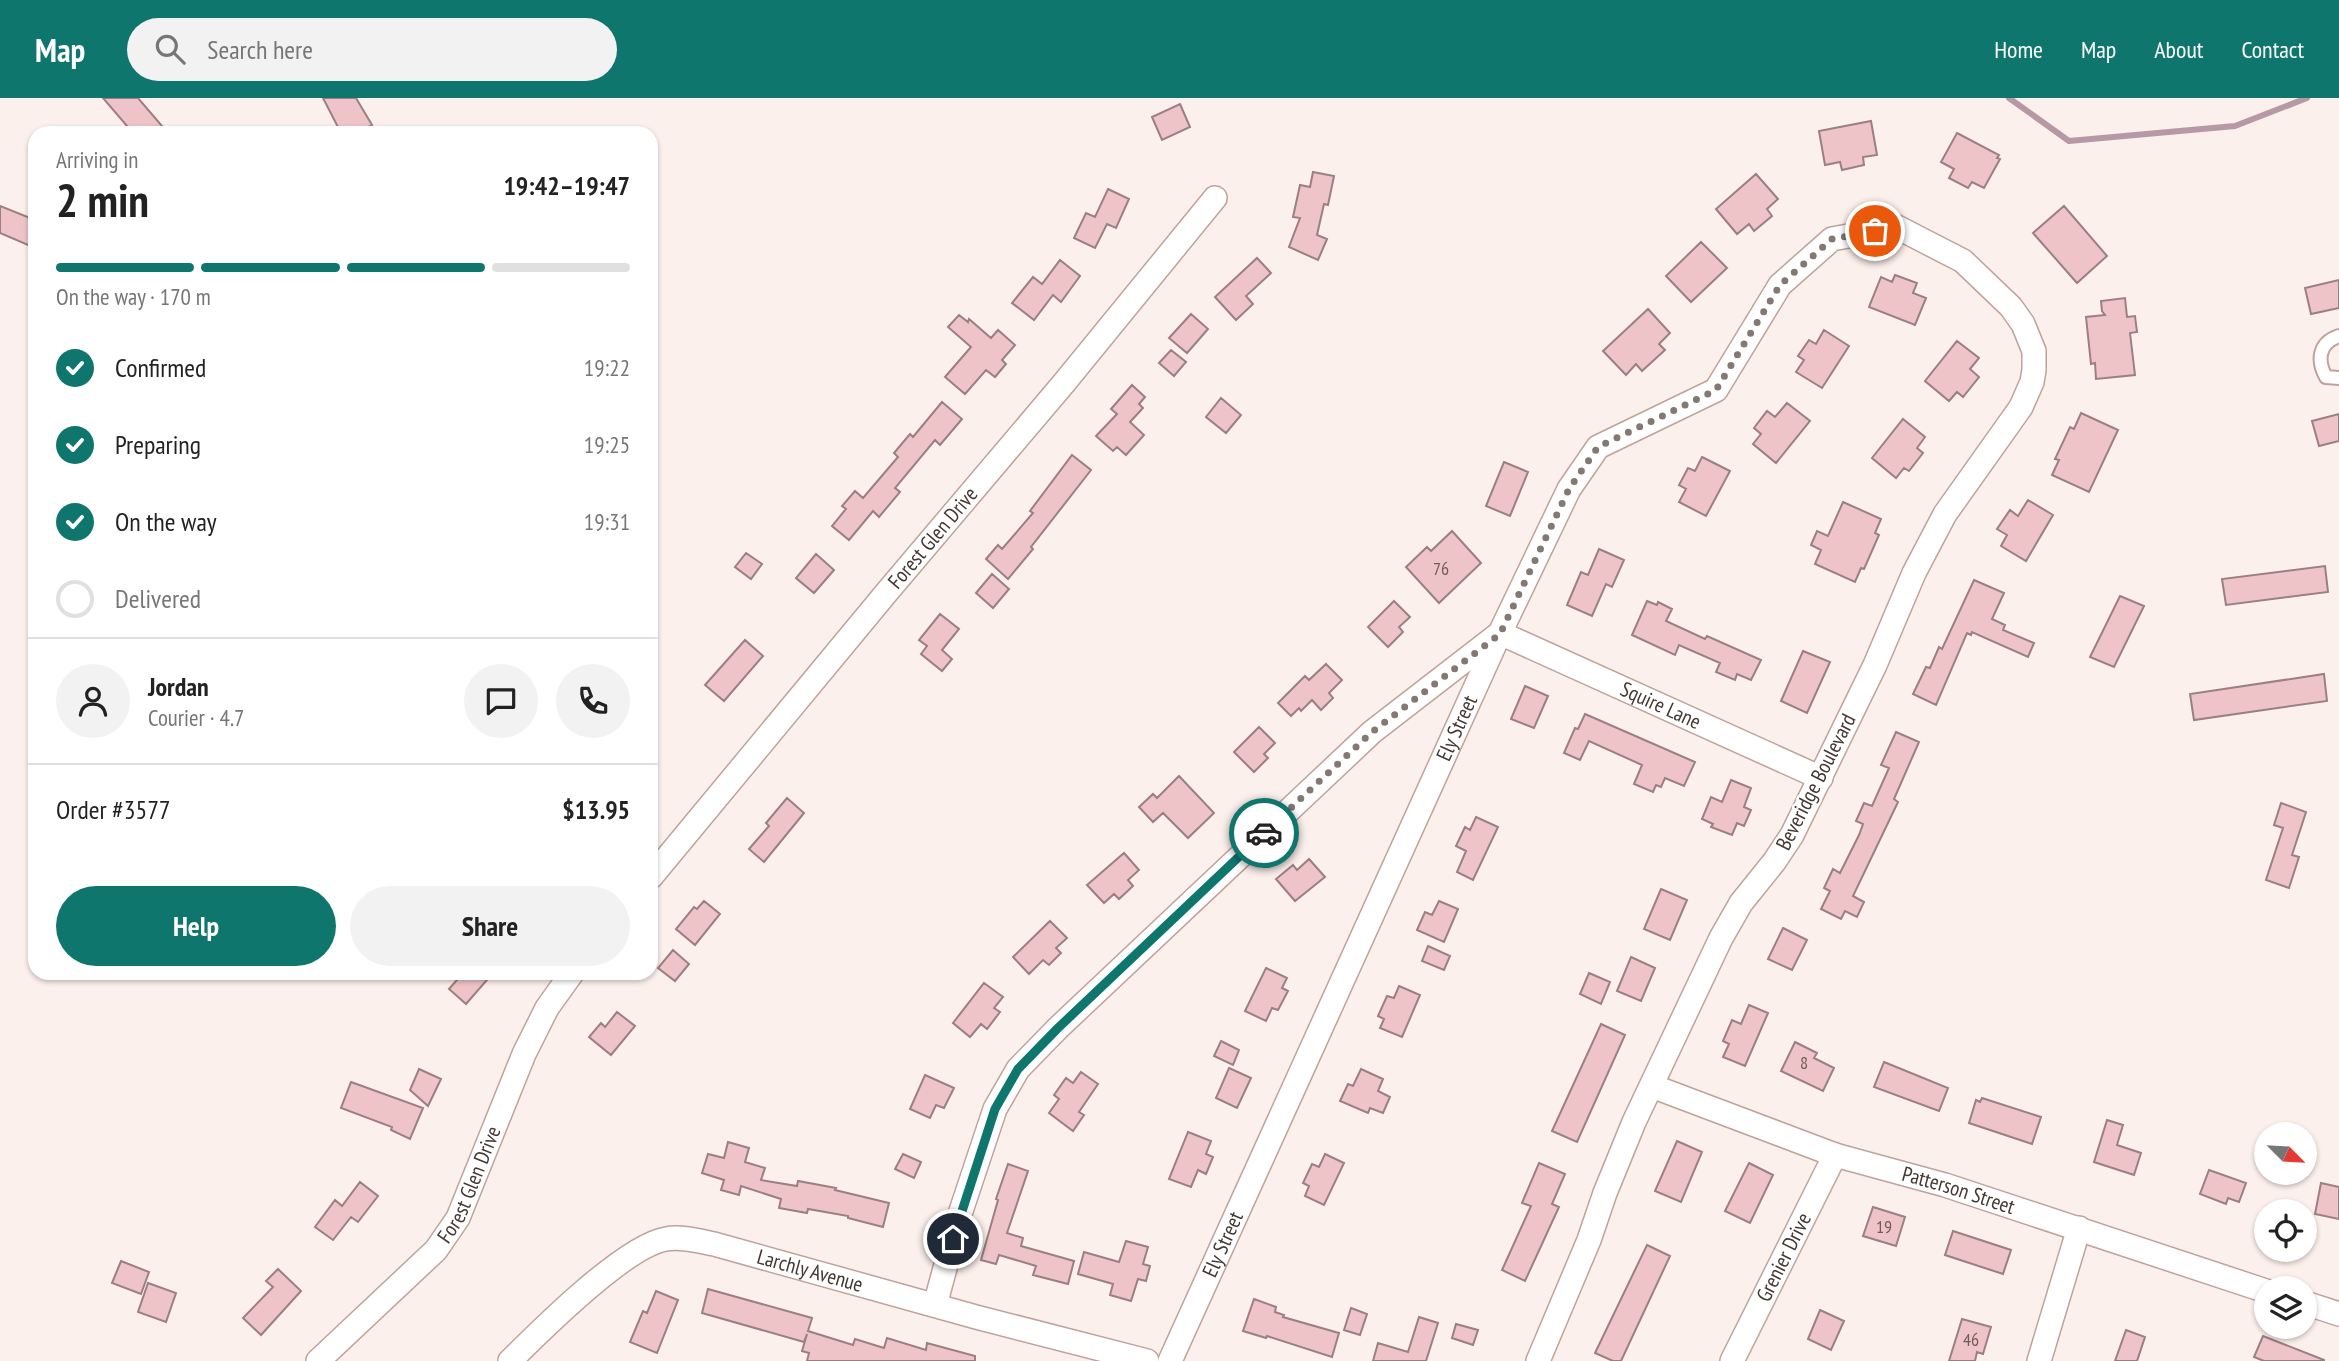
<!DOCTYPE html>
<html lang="en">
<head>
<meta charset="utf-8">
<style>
	:root { --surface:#fff; --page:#f2f2f2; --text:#222; --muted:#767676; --line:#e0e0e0; --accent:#0f766e }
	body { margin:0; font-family:"PT Sans Narrow",sans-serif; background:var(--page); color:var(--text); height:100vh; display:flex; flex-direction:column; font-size:26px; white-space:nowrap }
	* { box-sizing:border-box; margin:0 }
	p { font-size:23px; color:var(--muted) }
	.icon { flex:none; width:38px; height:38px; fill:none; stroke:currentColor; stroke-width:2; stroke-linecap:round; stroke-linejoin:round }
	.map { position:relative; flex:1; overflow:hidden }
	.sheet { position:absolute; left:28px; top:28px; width:630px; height:854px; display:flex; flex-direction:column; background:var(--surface); border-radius:21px; box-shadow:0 2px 5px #0004 }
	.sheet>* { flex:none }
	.needle { width:46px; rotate:114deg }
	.buttons { position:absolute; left:2254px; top:1024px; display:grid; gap:14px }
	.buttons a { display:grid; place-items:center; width:63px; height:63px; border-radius:50%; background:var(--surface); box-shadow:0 2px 5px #0004; font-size:35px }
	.pin { position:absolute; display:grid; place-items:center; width:60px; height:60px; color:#fff; margin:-30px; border:4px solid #fff; border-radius:50%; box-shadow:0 2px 7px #0007 }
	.courier { position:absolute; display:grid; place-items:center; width:70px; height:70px; margin:-35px; border:5px solid #0f766e; border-radius:50%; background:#fff; color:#222; box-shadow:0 2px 9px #0007 }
	.head em { font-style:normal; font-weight:700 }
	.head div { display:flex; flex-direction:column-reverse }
	.head { display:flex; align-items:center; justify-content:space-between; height:119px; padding:0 28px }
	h1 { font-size:46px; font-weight:700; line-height:52px }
	.bar { display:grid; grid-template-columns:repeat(4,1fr); gap:10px 7px; align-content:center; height:84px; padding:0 28px }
	.bar i { height:9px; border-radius:5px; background:var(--line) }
	.bar .active { background:var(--accent) }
	.bar p { grid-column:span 4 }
	.line { display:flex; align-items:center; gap:18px; padding:0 28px; border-top:2px solid var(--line) }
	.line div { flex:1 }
	.round { display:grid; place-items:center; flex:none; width:74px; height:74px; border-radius:37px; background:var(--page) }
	ol { padding:0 28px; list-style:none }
	li { display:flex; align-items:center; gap:21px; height:77px }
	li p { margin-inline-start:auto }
	li .icon { padding:7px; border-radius:50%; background:var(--accent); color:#fff; stroke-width:4 }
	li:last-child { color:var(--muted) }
	li i { width:38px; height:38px; border:4px solid var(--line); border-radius:50% }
	.action { display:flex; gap:14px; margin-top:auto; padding:14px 28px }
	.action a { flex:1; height:80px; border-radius:42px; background:var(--accent); color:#fff; font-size:28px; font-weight:700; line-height:80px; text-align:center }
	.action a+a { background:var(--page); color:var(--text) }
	header { display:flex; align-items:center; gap:42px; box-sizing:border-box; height:98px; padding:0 35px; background:var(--accent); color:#fff }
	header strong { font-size:33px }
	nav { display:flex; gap:38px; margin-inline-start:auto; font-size:24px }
	.search { width:490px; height:63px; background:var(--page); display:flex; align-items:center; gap:18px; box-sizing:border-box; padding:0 24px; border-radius:38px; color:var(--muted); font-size:26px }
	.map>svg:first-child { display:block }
</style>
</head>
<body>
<header>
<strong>Map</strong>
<div class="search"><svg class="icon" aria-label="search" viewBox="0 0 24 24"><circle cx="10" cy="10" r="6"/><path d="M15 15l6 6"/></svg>Search here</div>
<nav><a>Home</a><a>Map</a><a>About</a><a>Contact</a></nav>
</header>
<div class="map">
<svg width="2339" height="1263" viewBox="0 0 2339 1263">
	<rect width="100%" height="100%" fill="#fcf0ec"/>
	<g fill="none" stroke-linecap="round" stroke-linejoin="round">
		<path stroke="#b799a6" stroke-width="6" d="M2009,0l60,43 166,-15 72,-28"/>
	</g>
	<path fill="#efc4c8" stroke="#9b7f81" stroke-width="2" d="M103,0h35l30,35h-35z
		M323,0h33l16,27 -14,8h-17z
		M1180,6l10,23 -28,13 -10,-23z
		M1871,23l6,34 -14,2 1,8 -22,5 -2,-8 -15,3 -6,-34z
		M1957,35l42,22 -2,3 3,1 -16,29 -12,-6 -4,6 -19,-10 5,-9 -13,-7z
		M1313,74l21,4 -6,29 -4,-1 -7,31 10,4 -9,21 -29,-13 11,-29 -7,-1 7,-32 10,2z
		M1756,76l22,25 -11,10 5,7 -18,15 -5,-7 -12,10 -21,-25z
		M1108,91l21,10 -13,29 -9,-4 -12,24 -21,-10 12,-25 9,4z
		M0,108l35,14v28l-35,-15z
		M2064,108l43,50 -30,27 -44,-50z
		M1701,144l26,26 -36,34 -25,-26z
		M1257,160l14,15 -25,23 7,8 -17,16 -21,-23z
		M1060,162l20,16 -19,26 -8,-7 -19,25 -22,-17 21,-26 9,7z
		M1895,177l22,8 -4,10 13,5 -11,27 -46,-18 12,-30 11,5z
		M2339,182v28l-28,6 -6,-26z
		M2125,200l2,19 8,-1 2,16 -7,1 5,42 -39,4 -1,-16 -4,1 -5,-47 19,-2 -3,-4 -1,-10z
		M1648,211l22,24 -11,11 6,6 -23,21 -6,-7 -10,11 -23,-24z
		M1191,216l17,15 -21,24 -18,-15z
		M959,217l9,7 1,-3 22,19 7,-8 17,15 -13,15 4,4 -11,13 -9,-7 -21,24 -20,-17 26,-30 -23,-20z
		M1824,232l25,16 -27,42 -26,-16 8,-12 -6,-4 11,-16 7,4z
		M1957,243l22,17 -9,11 9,8 -16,20 -6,-5 -8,9 -24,-20z
		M1171,252l15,12 -12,14 -15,-13z
		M1132,287l13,12 -6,7 4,4 -13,14 14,13 -18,20 -9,-8 -4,4 -17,-15 21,-22 -6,-5z
		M1221,300l20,17 -15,18 -20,-16z
		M942,304l20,17 -22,26 -5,-5 -40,48 5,4 -21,25 -6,-6 -24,29 -17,-14 14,-17 -4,-3 13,-15 8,7 35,-41 -4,-4 16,-19 3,3z
		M1787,305l23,18 -34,42 -23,-19 8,-10 -7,-6 13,-17 8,6z
		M2081,315l37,17 -29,62 -37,-17 7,-15 -4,-1 15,-32 4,2z
		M2339,316v27l-20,5 -7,-25z
		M1903,321l22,18 -8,11 6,5 -14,18 -5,-3 -8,10 -24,-20z
		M1072,357l19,15 -60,77 2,2 -25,30 -22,-20 12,-14 4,4 31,-36 -3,-2z
		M1702,359l28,14 -24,45 -27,-14 7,-13 -7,-4 9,-17 7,3z
		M1504,364l24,10 -18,44 -24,-10z
		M2028,402l25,15 -27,46 -25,-15 6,-11 -10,-6 13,-19 8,6z
		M1843,404l38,17 -6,14 4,2 -15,34 -3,-1 -6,14 -40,-18 6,-14 -10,-5 6,-14 11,5z
		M1452,433l29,32 -42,40 -33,-36 21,-20 4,4z
		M1599,451l25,11 -12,27 -6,-3 -14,32 -25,-11 14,-33 7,3z
		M746,455l16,11 -11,15 -16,-12z
		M816,456l18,16 -20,23 -18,-15z
		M2325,468l3,26 -102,13 -4,-26z
		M992,476l17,15 -16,19 -17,-15z
		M1974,482l30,13 -12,26 13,6 -2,5 31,13 -6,14 -56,-25 -1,3 -4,-2 -31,72 -23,-11 13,-27 4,1 9,-21 3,2z
		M2120,498l24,10 -30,61 -24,-10z
		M1394,503l16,16 -11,10 4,5 -15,15 -20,-20z
		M1647,503l10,4 1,-3 14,7 -6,12 39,18 2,-3 54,24 -10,20 -14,-6 -2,6 -19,-8 4,-9 -41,-18 -4,10 -43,-20z
		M940,516l19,15 -17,21 10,9 -10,12 -21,-17 6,-8 -8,-6z
		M745,542l18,16 -39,45 -19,-16z
		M1803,553l27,11 -23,51 -26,-12z
		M1326,566l16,16 -13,13 4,5 -12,12 -9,-10 -11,11 -2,-3 -8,8 -13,-13 27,-27 4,4z
		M2324,576l3,27 -133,19 -4,-26z
		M1525,588l23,10 -14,32 -23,-9z
		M1585,616l110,48 -11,24 -19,-8 -4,9 -5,-2 -3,7 -19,-8 8,-19 -53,-24 -9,19 -16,-7 11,-25 3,1z
		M1259,629l16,16 -11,11 4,4 -14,14 -20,-20z
		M1896,634l23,10 -25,57 4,3 -45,94 11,6 -7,15 -12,-6 -4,8 -20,-10 9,-18 -6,-3 9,-19 7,4 19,-38 4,-11 -7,-3 8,-18 8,3 17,-38 -8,-3z
		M1179,678l35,37 -26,25 -25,-25 -10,9 -14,-15 14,-13 4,4z
		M1731,682l20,8 -7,19 7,3 -7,16 -7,-3 -5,12 -21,-8 2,-3 -11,-5 9,-22 11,5z
		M787,700l17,15 -40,49 -15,-13 20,-23 -3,-3z
		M2281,705l25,9 -14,43 7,2 -10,31 -23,-8 17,-52 -9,-3z
		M1476,719l22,10 -25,53 -16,-8 9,-21 -10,-5 9,-19 5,3z
		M1124,755l15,17 -11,10 5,6 -14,13 -5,-5 -10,9 -17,-18z
		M1309,761l16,18 -30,24 -19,-22 17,-14 4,5z
		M1661,791l26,11 -17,40 -26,-11z
		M704,803l16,13 -25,31 -19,-16 18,-22 3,2z
		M1439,803l19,8 -14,33 -27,-12 8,-18 7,3z
		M1050,823l17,17 -11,10 5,5 -12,12 -6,-5 -14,14 -16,-17z
		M1783,830l24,12 -15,30 -24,-11z
		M1428,848l22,10 -6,14 -22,-9z
		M673,852l16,14 -14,17 -17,-13z
		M1631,859l24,11 -14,33 -24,-10z
		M1266,870l21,10 -5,10 6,3 -10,19 -6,-2 -6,13 -21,-10z
		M463,875h30l-27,31 -17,-15z
		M1589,875l21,9 -9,22 -21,-10z
		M984,885l19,14 -9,11 6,4 -13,17 -6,-5 -11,13 -17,-14z
		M1399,888l21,9 -18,42 -22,-9 4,-9 -6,-3 9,-20 7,2z
		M1749,907l19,8 -23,53 -22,-9 6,-13 -6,-3 9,-21 9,4z
		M617,914l18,14 -24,29 -22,-18 12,-14 4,4z
		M1601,926l24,11 -48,107 -25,-11z
		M1221,943l18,9 -6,15 -19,-9z
		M1795,944l22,11 -3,5 20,10 -11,23 -42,-20z
		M1884,964l64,26 -9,23 -65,-24z
		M1229,970l22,10 -14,30 -21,-10z
		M419,971l22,10 -13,27 -18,-16z
		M1361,971l22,10 -5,12 12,6 -7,16 -13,-5 -2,5 -28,-12 8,-17 5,2z
		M1081,974l17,12 -19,28 5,3 -11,16 -24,-18 10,-14 -5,-4 12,-17 7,5z
		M925,977l29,13 -10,20 -8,-3 -6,13 -20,-9z
		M351,984l72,26 -13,31 -19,-9 1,-3 -51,-19z
		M1982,1000l59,19 -9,27 -63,-21 7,-23 4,2z
		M2107,1022l16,5 -6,20 24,8 -7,22 -40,-13z
		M1188,1034l23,9 -5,13 7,3 -7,17 -8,-4 -7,17 -22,-8z
		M1677,1043l25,11 -21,50 -26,-11z
		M728,1044l21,6 -4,14 20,6 -4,12 36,6 1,-5 38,7 -1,2 54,13 -6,24 -35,-9v-2l-40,-7 -1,4 -28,-5 2,-9 -40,-13 -2,9 -18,-5 3,-10 -22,-7 6,-19 16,4z
		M903,1056l18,8 -7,16 -19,-9z
		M1325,1056l19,9 -20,42 -19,-9 4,-10 -6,-3 9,-19 7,3z
		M1539,1065l26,11 -13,30 7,3 -34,74 -23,-11 29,-64 -9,-3z
		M1749,1065l24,12 -23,48 -25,-12z
		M1008,1066l20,7 -21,62 16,5 -2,8 53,15 -6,23 -35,-9 3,-9 -37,-11 -3,9 -15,-4 17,-60 -2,-1z
		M2209,1072l37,13 -7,19 -11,-4 -2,6 -26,-10z
		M360,1084l18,14 -20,26 -7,-5 -18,23 -18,-13 20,-27 7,6z
		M2321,1085l18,4v32l-24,-5z
		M1873,1109l32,10 -9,29 -33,-10z
		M1953,1133l58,19 -8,24 -58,-19z
		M1126,1143l22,6 -5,17 7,2 -4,15 -8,-2 -7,22 -21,-6 3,-11 -35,-10 6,-22 35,10z
		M1647,1147l23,11 -49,105h-8l-18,-8z
		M121,1163l28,11 -8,22 -29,-11z
		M278,1171l23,22 -40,44 -18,-17 30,-31 -7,-6z
		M148,1185l28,10 -10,29 -28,-10z
		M708,1191l104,29 -4,13 45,14 2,-6 29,9 3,-10 39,12 1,-7 48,13v5h-168l2,-8 -7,-2 5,-17 -3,8 -102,-29z
		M656,1193l22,9 -21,53 -27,-11 13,-31 4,2z
		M1254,1201l22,8 -1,5 9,3 -1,2 56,16 -7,24 -65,-21 -1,2 -23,-7z
		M1351,1210l16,6 -7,21 -16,-5z
		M1820,1212l24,11 -13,29 -23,-11z
		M1419,1219l19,6 -12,38h-53l5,-18 30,9z
		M1962,1221l29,8 -8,27 -6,-2 -2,9h-26z
		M1456,1226l22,6 -5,15 -21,-7z
		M2126,1232l19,7 -8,24h-22z
		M2263,1238l61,24v1h-60l-10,-4z"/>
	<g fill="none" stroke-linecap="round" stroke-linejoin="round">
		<defs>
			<path id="service" d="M2339,238c-21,7 -22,25 -13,41l13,1"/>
			<g id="minor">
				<path id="s1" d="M651,779l236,-285 177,-209 151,-185"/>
				<path id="s2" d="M1652,988l183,69 110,30 321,106"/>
				<path d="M2305,1205l34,11"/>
				<path id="s3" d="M935,1207l24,-88 36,-108 23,-40 40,-41 314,-296 128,-99 321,145"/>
				<path id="s4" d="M318,1263l118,-111 22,-32 66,-164 23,-46 25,-35"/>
				<path id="s5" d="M510,1263c31,-31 115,-115 156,-122 15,-3 33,2 48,5l262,73 171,44"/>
				<path id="s6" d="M1170,1263l330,-728 69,-144 29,-42 118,-57 64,-105 52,-46 65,-12 66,34 48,46 12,17 11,27v19l-2,12 -11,25 -76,107 -31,59 -39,92 -83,170 -18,27 -33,41 -20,35 -87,184 -29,71 -16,47 -51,121"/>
				<path id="s7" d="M1732,1263l103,-206"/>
				<path d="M2039,1263l40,-133"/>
			</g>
		</defs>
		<use href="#service" stroke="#bfa39a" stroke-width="16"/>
		<use href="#minor" stroke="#bfa39a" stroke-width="26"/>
		<use href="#service" stroke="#fff" stroke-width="12"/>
		<use href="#minor" stroke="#fff" stroke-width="23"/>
	</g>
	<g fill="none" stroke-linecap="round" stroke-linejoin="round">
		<path stroke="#847875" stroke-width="7" stroke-dasharray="0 12.6" d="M1264,735l108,-101 128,-98 69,-145 29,-42 118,-57 64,-105 52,-46 43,-8"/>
		<path stroke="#0f766e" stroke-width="9" d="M953,1141l42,-130 23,-40 40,-41 206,-195"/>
	</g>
	<g text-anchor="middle" stroke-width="5" stroke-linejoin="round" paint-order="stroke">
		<g font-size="18" fill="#6f5b5a">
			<text x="1441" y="477">76</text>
			<text x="1804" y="971">8</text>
			<text x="1884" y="1135">19</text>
			<text x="1971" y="1248">46</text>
		</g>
		<g font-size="21" fill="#443835" stroke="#fff">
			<text dy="7" stroke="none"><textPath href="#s1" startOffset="441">Forest Glen Drive</textPath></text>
			<text dy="7" stroke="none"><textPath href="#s3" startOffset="1078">Squire Lane</textPath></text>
			<text dy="7" stroke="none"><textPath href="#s6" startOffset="695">Ely Street</textPath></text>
			<text transform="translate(1816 684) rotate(-63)" y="7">Beveridge Boulevard</text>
			<text dy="7" stroke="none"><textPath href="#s4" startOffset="236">Forest Glen Drive</textPath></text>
			<text dy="7" stroke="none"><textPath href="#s2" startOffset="324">Patterson Street</textPath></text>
			<text dy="7" stroke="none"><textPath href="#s6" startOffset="128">Ely Street</textPath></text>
			<text dy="7" stroke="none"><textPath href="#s7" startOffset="116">Grenier Drive</textPath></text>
			<text dy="7" stroke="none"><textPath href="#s5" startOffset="348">Larchly Avenue</textPath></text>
		</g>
	</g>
</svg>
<div class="buttons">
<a><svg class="needle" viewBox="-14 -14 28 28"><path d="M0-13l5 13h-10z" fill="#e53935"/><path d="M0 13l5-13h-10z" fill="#767676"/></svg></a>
<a><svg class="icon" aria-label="locate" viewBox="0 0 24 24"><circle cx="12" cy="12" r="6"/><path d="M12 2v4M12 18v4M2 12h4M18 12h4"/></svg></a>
<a><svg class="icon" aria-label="layers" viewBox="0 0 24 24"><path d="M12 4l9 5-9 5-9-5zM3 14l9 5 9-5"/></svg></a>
</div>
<div class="pin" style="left:1875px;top:133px;background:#ea580c"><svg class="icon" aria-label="bag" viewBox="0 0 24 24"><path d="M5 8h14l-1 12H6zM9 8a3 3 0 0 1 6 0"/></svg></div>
<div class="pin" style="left:953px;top:1141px;background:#1f2937"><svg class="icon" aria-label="home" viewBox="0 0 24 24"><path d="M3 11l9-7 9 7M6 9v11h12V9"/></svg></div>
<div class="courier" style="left:1264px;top:735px"><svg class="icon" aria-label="car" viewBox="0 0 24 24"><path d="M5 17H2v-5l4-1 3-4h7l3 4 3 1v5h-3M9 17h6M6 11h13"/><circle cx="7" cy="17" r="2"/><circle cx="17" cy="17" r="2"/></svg></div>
<section class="sheet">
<div class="head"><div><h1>2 min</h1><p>Arriving in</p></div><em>19:42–19:47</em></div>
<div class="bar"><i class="active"></i><i class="active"></i><i class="active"></i><i></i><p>On the way · 170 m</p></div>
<ol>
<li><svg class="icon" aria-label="check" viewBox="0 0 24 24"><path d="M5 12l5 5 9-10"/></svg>Confirmed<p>19:22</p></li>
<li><svg class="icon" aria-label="check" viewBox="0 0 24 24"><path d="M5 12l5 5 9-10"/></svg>Preparing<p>19:25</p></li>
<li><svg class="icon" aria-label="check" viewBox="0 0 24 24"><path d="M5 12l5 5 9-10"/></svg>On the way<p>19:31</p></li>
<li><i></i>Delivered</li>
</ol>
<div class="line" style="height:126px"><a class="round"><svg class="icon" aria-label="person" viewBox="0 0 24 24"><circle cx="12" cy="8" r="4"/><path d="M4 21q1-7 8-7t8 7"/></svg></a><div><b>Jordan</b><p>Courier · 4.7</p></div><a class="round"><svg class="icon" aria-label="chat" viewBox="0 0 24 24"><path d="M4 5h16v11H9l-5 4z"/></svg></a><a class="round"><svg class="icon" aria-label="phone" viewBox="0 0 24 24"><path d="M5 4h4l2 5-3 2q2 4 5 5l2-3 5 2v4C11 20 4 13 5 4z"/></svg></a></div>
<div class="line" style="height:91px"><div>Order #3577</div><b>$13.95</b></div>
<div class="action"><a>Help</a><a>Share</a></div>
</section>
</div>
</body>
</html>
